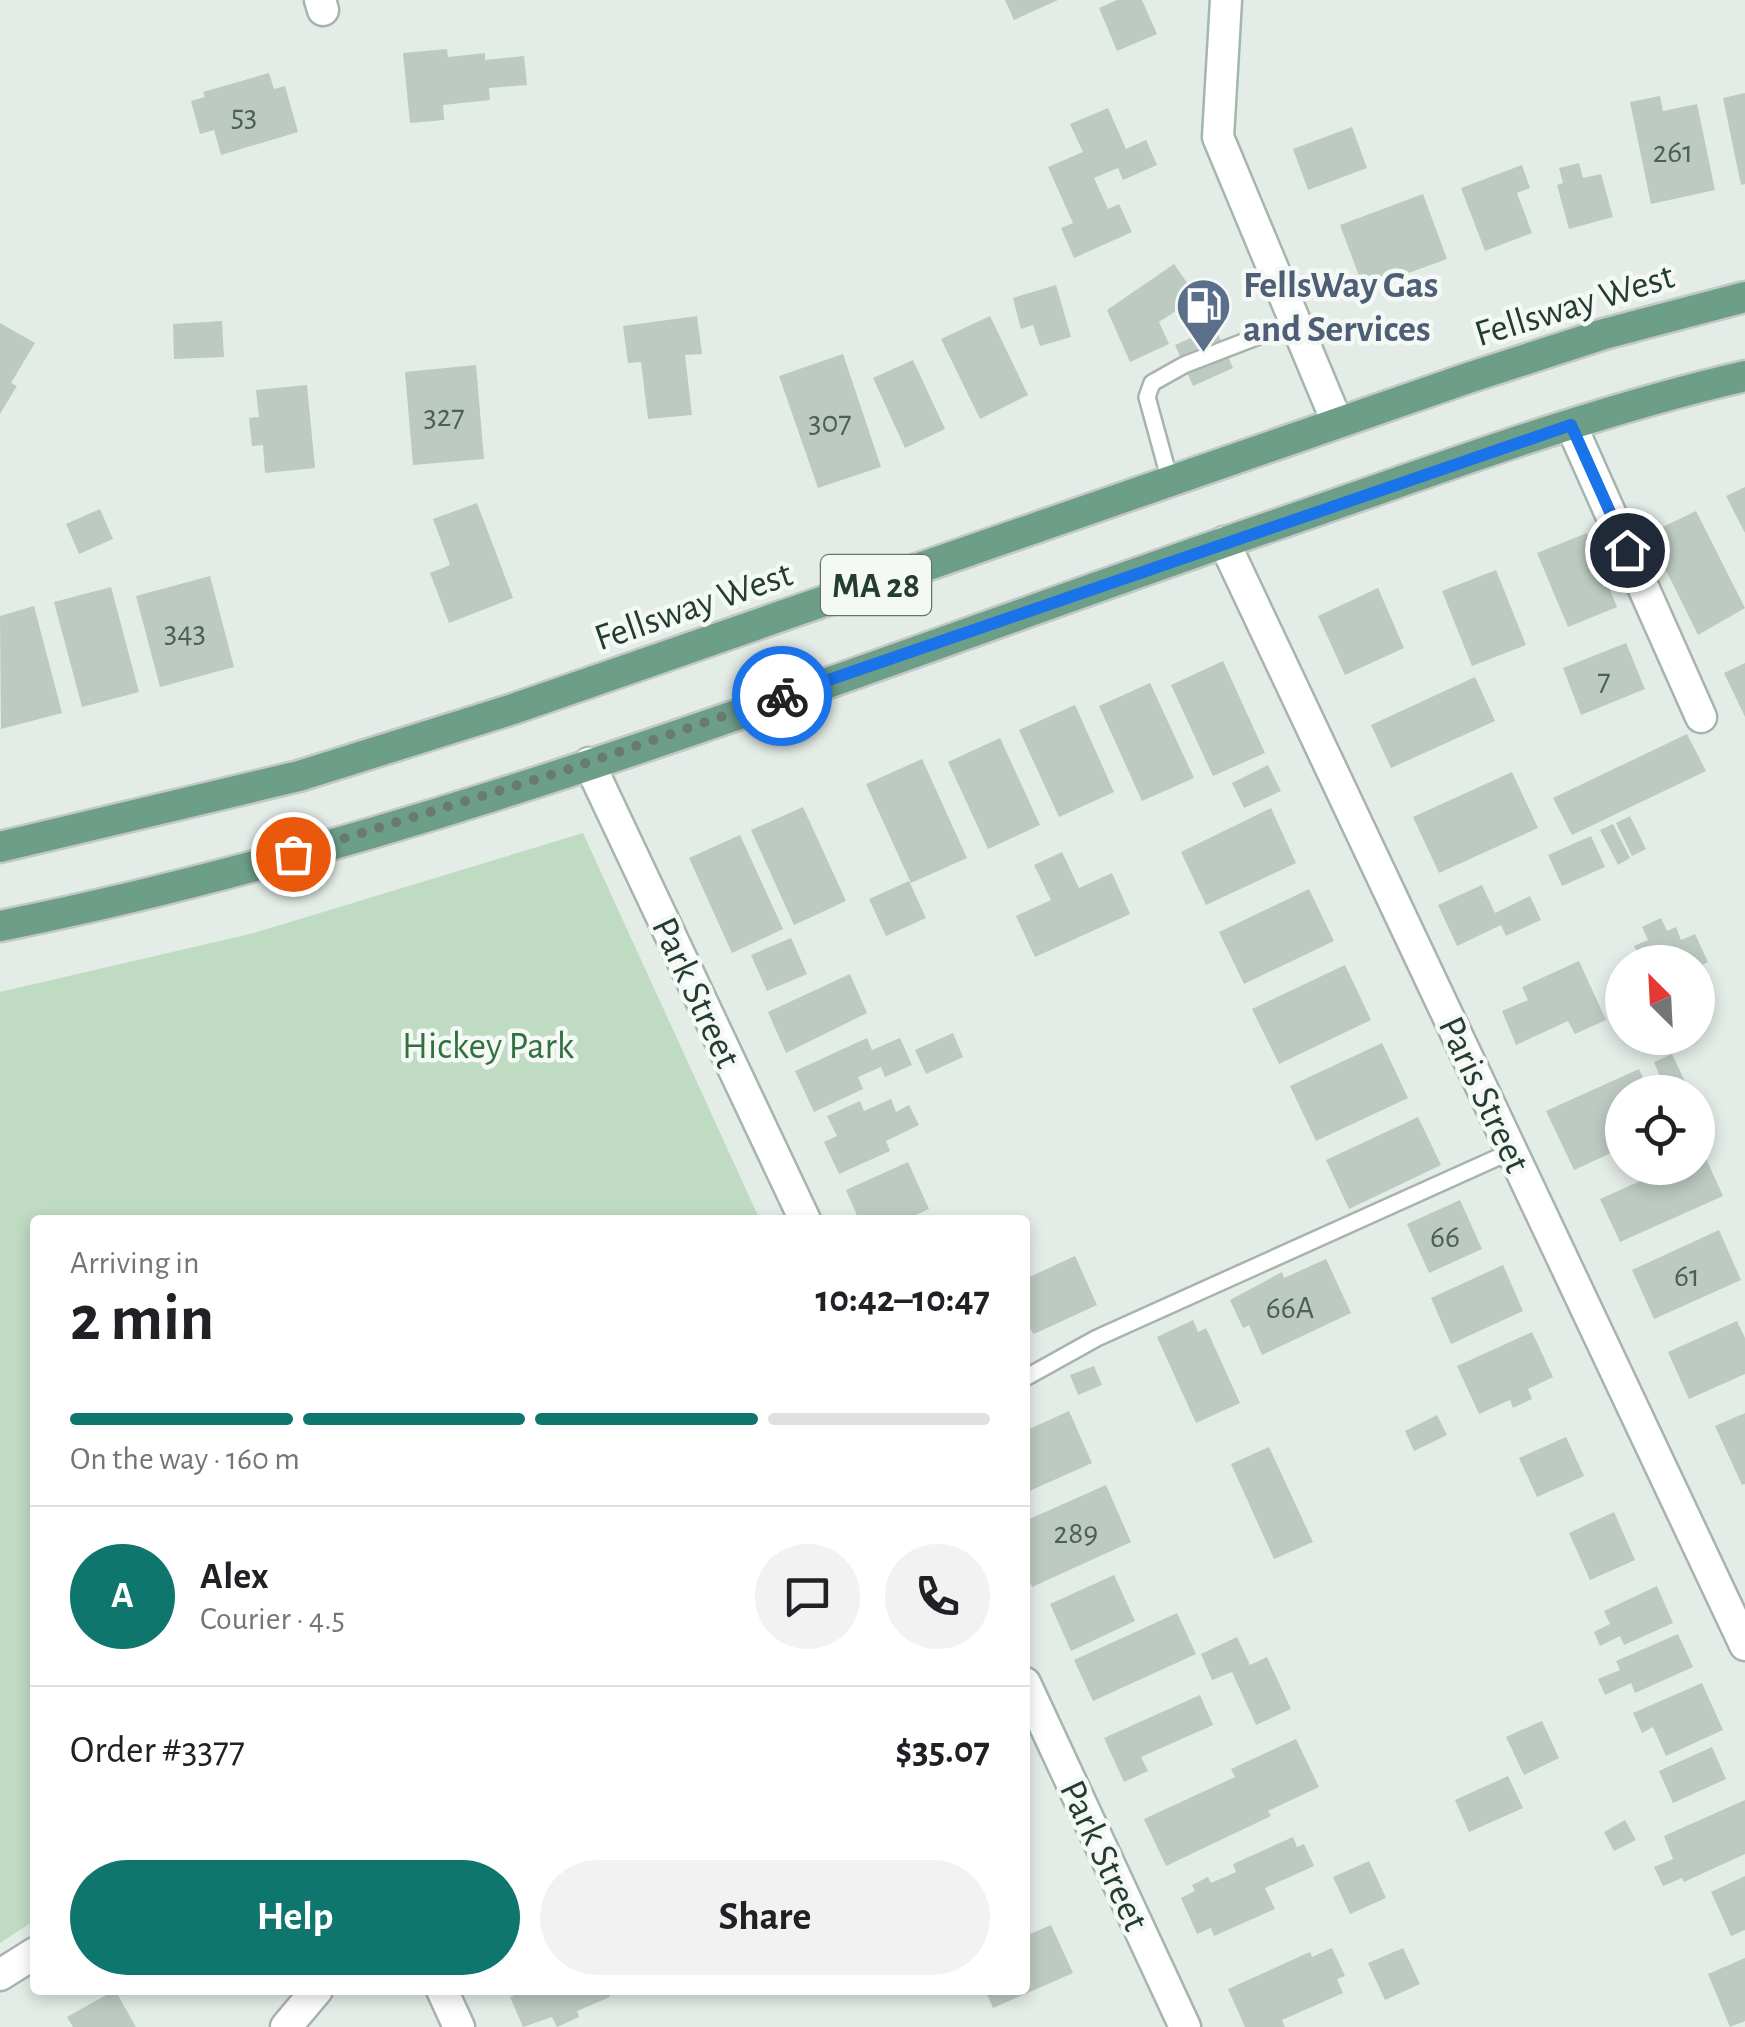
<!DOCTYPE html>
<html lang="en">
<head>
<meta charset="utf-8">
<style>
	:root { --surface:#fff; --page:#f2f2f2; --text:#202124; --muted:#757577; --line:#e0e0e0; --accent:#0f766e }
	body { margin:0; font-family:"Alegreya Sans",sans-serif; background:var(--page); color:var(--text); height:100vh; display:flex; flex-direction:column; font-size:38px; white-space:nowrap }
	* { box-sizing:border-box; margin:0 }
	p { font-size:32px; color:var(--muted) }
	.icon { flex:none; width:55px; height:55px; fill:none; stroke:currentColor; stroke-width:2; stroke-linecap:round; stroke-linejoin:round }
	.map { position:relative; flex:1; overflow:hidden }
	.drawer { position:absolute; left:30px; top:1215px; width:1000px; height:780px; display:flex; flex-direction:column; background:var(--surface); border-radius:10px; box-shadow:0 5px 15px #0003 }
	.drawer>* { flex:none }
	.needle { width:65px; rotate:336deg }
	.tools { position:absolute; left:1605px; top:945px; display:grid; gap:20px }
	.tools a { display:grid; place-items:center; width:110px; height:110px; border-radius:50%; background:var(--surface); box-shadow:0 5px 15px #0003; font-size:50px }
	.pin { position:absolute; display:grid; place-items:center; width:85px; height:85px; color:#fff; margin:-42px; border:5px solid #fff; border-radius:50%; box-shadow:0 2px 10px #0007 }
	.courier { position:absolute; display:grid; place-items:center; width:100px; height:100px; margin:-50px; border:8px solid #1a73e8; border-radius:50%; background:#fff; color:#222; box-shadow:0 2px 12px #0007 }
	.overview em { font-style:normal; font-weight:700 }
	.overview div { display:flex; flex-direction:column-reverse }
	.overview { display:flex; align-items:center; justify-content:space-between; height:170px; padding:0 40px }
	h1 { font-size:65px; font-weight:700; line-height:75px }
	.bar { display:grid; grid-template-columns:repeat(4,1fr); gap:15px 10px; align-content:center; height:120px; padding:0 40px }
	.bar i { height:12px; border-radius:8px; background:var(--line) }
	.bar .current { background:var(--accent) }
	.bar p { grid-column:span 4 }
	.line { display:flex; align-items:center; gap:25px; padding:0 40px; border-top:2px solid var(--line) }
	.line div { flex:1 }
	.round { display:grid; place-items:center; flex:none; width:105px; height:105px; border-radius:52px; background:var(--page) }
	.cta { display:flex; gap:20px; margin-top:auto; padding:20px 40px }
	.cta a { flex:1; height:115px; border-radius:60px; background:var(--accent); color:#fff; font-size:40px; font-weight:700; line-height:115px; text-align:center }
	.cta a+a { background:var(--page); color:var(--text) }
	.map>svg:first-child { display:block }
</style>
</head>
<body>
<div class="map">
<svg width="1745" height="2027" viewBox="0 0 1745 2027">
	<rect width="100%" height="100%" fill="#e4ece7"/>
	<path fill="#bfdbc2" d="M583,833l177,387h-725v700l-35,23v-951l254,-59z"/>
	<path fill="#bccac2" d="M1005,0h53l-44,20z
		M1117,0h25l15,34 -40,17 -18,-43z
		M447,49l1,8 37,-4v7l39,-4 3,29 -38,3 1,12 -47,5 1,15 -34,3 -7,-70z
		M269,73l5,16 11,-3 13,46 -77,23 -7,-25 -14,4 -9,-33 14,-4 -2,-5z
		M1745,93v91l-4,1 -18,-87z
		M1660,96l3,15 34,-7 18,86 -64,14 -21,-102z
		M1108,108l18,41 20,-9 11,25 -34,15 -5,-12 -24,10 14,31 11,-5 13,28 -58,26 -13,-30 12,-5 -25,-56 35,-15 -13,-28z
		M1352,127l15,41 -59,22 -15,-41z
		M1579,163l4,15 18,-4 12,43 -44,12 -12,-44 6,-2 -4,-15z
		M1522,165l8,23 -13,5 15,40 -47,18 -24,-63z
		M1423,194l24,65 -83,30 -24,-64z
		M1174,264l23,33 -38,25 10,22 -39,18 -23,-52z
		M1056,285l15,52 -31,9 -7,-21 -12,4 -8,-31z
		M697,316l5,38 -17,1 7,60 -44,4 -7,-57 -13,1 -5,-37z
		M990,316l38,79 -48,24 -39,-80z
		M222,321l2,36 -50,2 -1,-35z
		M0,323l35,20 -24,40 6,3 -17,28z
		M1215,327l18,41 -40,18 -18,-41z
		M843,354l38,113 -63,21 -39,-112z
		M913,360l32,69 -40,19 -32,-70z
		M476,365l8,94 -71,6 -8,-93z
		M307,385l8,83 -50,5 -2,-28 -11,1 -3,-28 10,-1 -3,-27z
		M1745,487v46l-19,-37z
		M477,503l36,95 -64,25 -19,-50 20,-8 -17,-46z
		M100,509l13,30 -34,15 -13,-30z
		M1696,511l49,97 -47,27 -50,-101z
		M1587,533l30,74 -49,20 -31,-74z
		M1496,570l30,75 -54,21 -30,-75z
		M210,576l24,91 -74,20 -24,-91z
		M111,587l28,105 -57,15 -28,-105z
		M1378,588l26,60 -59,27 -27,-59z
		M34,606l28,107 -61,16 -1,-113z
		M1626,643l19,46 -64,26 -18,-47z
		M1223,661l42,92 -52,23 -42,-91z
		M1745,663v54l-21,-44z
		M1475,677l20,44 -104,47 -20,-43z
		M1150,683l44,95 -52,23 -43,-95z
		M1075,705l39,87 -55,25 -40,-87z
		M1687,734l19,37 -134,64 -19,-37z
		M1000,738l40,87 -52,24 -40,-87z
		M922,759l45,99 -56,25 -45,-99z
		M1268,765l13,26 -37,17 -12,-25z
		M1512,772l26,56 -99,45 -26,-56z
		M803,807l43,94 -52,24 -43,-95z
		M1271,808l25,55 -90,42 -25,-53z
		M1630,816l16,33 -14,7 -16,-33z
		M1613,824l17,34 -12,7 -18,-35z
		M740,835l43,94 -51,24 -43,-95z
		M1591,836l14,31 -43,19 -14,-31z
		M1062,852l17,36 33,-15 18,41 -95,43 -19,-41 35,-16 -17,-35z
		M909,881l17,37 -40,18 -17,-37z
		M1482,885l13,28 35,-17 11,24 -35,16 -5,-11 -44,21 -19,-41z
		M1309,889l25,52 -90,43 -25,-52z
		M1661,918l6,13 9,-4 5,13 14,-6 13,28 -10,5v-5h-56l-8,-16 14,-6 -6,-13z
		M791,938l16,36 -40,17 -16,-36z
		M1579,961l27,59 -31,14 -7,-13 -52,24 -14,-34 26,-11 -6,-13z
		M1345,965l26,55 -92,44 -27,-55z
		M850,974l17,39 -81,40 -18,-41z
		M953,1033l10,24 -37,17 -11,-24z
		M867,1038l5,12 28,-12 12,27 -27,12 -4,-10 -23,10 5,12 -49,23 -19,-41z
		M1382,1043l26,55 -92,43 -26,-55z
		M1672,1054l18,38h-68v56l-48,22 -28,-59 93,-42 8,16 14,-6 -7,-17z
		M891,1099l5,13 13,-7 10,20 -33,16 4,10 -51,23 -15,-32 13,-6 -10,-20 33,-15 4,10z
		M1418,1117l23,48 -92,44 -23,-49z
		M1703,1152l20,44 -103,46 -20,-43 69,-31h29v-13z
		M908,1162l21,47 -24,11h-46l-13,-30z
		M1460,1200l22,49 -53,24 -22,-49z
		M1719,1230l22,50 -87,39 -22,-49z
		M1075,1256l22,49 -63,29 -9,-12v-43z
		M1326,1259l25,54 -89,42 -13,-30 -6,3 -13,-28 52,-28 2,6z
		M1503,1265l20,46 -72,33 -20,-46z
		M1193,1320l5,12 8,-4 34,75 -44,20 -39,-86z
		M1737,1321l8,17v36l-56,25 -21,-47z
		M1532,1332l21,45 -25,12 4,10 -19,9 -3,-8 -31,14 -22,-48z
		M1094,1366l8,19 -24,10 -8,-20z
		M1069,1411l23,52 -67,30v-62z
		M1745,1413v71l-3,1 -27,-59z
		M1437,1415l10,20 -33,16 -9,-20z
		M1566,1437l18,39 -47,21 -18,-39z
		M1269,1447l44,95 -39,17 -43,-95z
		M1106,1485l25,57 -99,45 -7,-15v-51z
		M1614,1512l21,48 -45,20 -21,-47z
		M1114,1575l21,46 -64,30 -21,-47z
		M1657,1586l16,37 -49,22 -4,-9 -20,10 -6,-14 16,-8 -6,-13z
		M1177,1613l19,41 -103,47 -19,-41z
		M1678,1634l15,33 -58,26 -4,-10 -26,12 -7,-16 22,-9 -4,-9z
		M1237,1637l13,28 17,-8 24,52 -35,16 -24,-53 -20,8 -11,-26z
		M1702,1683l21,47 -57,26 -13,-29 -11,6 -9,-20z
		M1200,1695l13,30 -72,32 7,14 -24,11 -20,-44z
		M1542,1721l17,37 -35,17 -18,-38z
		M1296,1739l23,48 -51,24 3,5 -105,50 -22,-47 91,-42 -4,-8z
		M1712,1747l14,32 -53,24 -14,-32z
		M1508,1776l15,32 -54,24 -14,-32z
		M1745,1800v54l-61,28 -2,-4 -19,8 -9,-19 19,-8 -9,-23z
		M1625,1820l11,20 -22,11 -10,-19z
		M1293,1837l4,10 7,-3 10,22 -49,22 10,21 -61,27 -3,-8 -14,6 -16,-36 14,-7 -3,-6 16,-8 3,6 25,-11 -3,-8z
		M1369,1861l17,37 -36,16 -17,-37z
		M1745,1876v54l-14,6 -20,-44z
		M1051,1925l22,48 -80,35 -8,-18h40v-54z
		M1332,1948l13,28 -8,3 6,14 -61,27 3,7h-40l-17,-38 82,-37 2,5z
		M1403,1948l17,36 -35,16 -17,-37z
		M1745,1958v63l-15,6 -22,-53z
		M115,1990l21,37h-63l-6,-10z
		M526,1990h81l3,7 -33,14 2,6 -22,10 -5,-10 -29,10 -13,-30z"/>
	<g fill="none" stroke-linecap="round" stroke-linejoin="round">
		<defs>
			<path id="lane" d="M1170,481l-23,-84 5,-14 32,-18 111,-43
				M1025,1378l72,-40 415,-187"/>
			<path id="street" d="M320,0l3,10
				M1571,425l130,292
				M1224,542l521,1103
				M0,1975l35,-22
				M442,1990l17,37
				M286,2027l31,-37"/>
			<path id="secondary" d="M1226,0l-8,137 119,285
				M589,763l216,457
				M1025,1683l160,344"/>
			<path id="primary" d="M0,847l299,-71 214,-67 955,-331 136,-44 141,-37
				M0,926c436,-87 852,-256 1272,-400 156,-53 312,-113 473,-150"/>
		</defs>
		<use href="#lane" stroke="#a7b4ad" stroke-width="20"/>
		<use href="#street" stroke="#a7b4ad" stroke-width="35"/>
		<use href="#secondary" stroke="#a3b7ad" stroke-width="35"/>
		<use href="#primary" stroke="#c2c8c6" stroke-width="35"/>
		<use href="#lane" stroke="#fff" stroke-width="15"/>
		<use href="#street" stroke="#fff" stroke-width="30"/>
		<use href="#secondary" stroke="#fff" stroke-width="30"/>
		<use href="#primary" stroke="#6c9e88" stroke-width="30"/>
	</g>
	<g fill="none" stroke-linecap="round" stroke-linejoin="round">
		<path stroke="#687a71" stroke-width="10" stroke-dasharray="0 18" d="M293,854l264,-81 225,-77"/>
		<path stroke="#1a73e8" stroke-width="12" d="M782,696l789,-271 56,125"/>
	</g>
	<defs>
		<symbol id="fuel-pin" viewBox="-11 -11 22 30"><path d="M0 17L-7.5 6A9.5 9.5 0 1 1 7.5 6Z" fill="#5c6f8a" stroke="#f4f9f6"/><path d="M-5.5-6h7V0h2V4h1.3V-2.5L3-4.5l.8-.8L6-3V5H2.5V1h-1V6h-7ZM-4.2-4.7v3.2H.2V-4.7Z" fill="#fff"/></symbol>
	</defs>
	<g fill-rule="evenodd">
		<use href="#fuel-pin" x="1172" y="274" width="63" height="86"/>
	</g>
	<g text-anchor="middle" stroke-width="9" stroke-linejoin="round" paint-order="stroke">
		<g font-size="32" fill="#4b6056">
			<text x="244" y="126">53</text>
			<text x="1673" y="162">261</text>
			<text x="444" y="426">327</text>
			<text x="830" y="432">307</text>
			<text x="185" y="642">343</text>
			<text x="1604" y="690">7</text>
			<text x="1445" y="1247">66</text>
			<text x="1687" y="1286">61</text>
			<text x="1290" y="1318">66A</text>
			<text x="1076" y="1543">289</text>
		</g>
		<rect fill="#f4f9f6" stroke="#63756d" stroke-width="2.5" x="821" y="555" width="110" height="60" rx="8"/>
		<g font-size="35" font-weight="bold" fill="#253c32">
			<text x="876" y="597">MA 28</text>
		</g>
		<g font-size="38" font-weight="bold" fill="#4e5e75" stroke="#f4f9f6" text-anchor="start">
			<text x="1243" y="297">FellsWay Gas<tspan x="1243" dy="44">and Services</tspan></text>
		</g>
		<g font-size="38" fill="#253c32" stroke="#f4f9f6">
			<text transform="translate(1574 304) rotate(-17)" y="13">Fellsway West</text>
			<text transform="translate(693 605) rotate(-19)" y="13">Fellsway West</text>
			<text transform="translate(697 992) rotate(65)" y="13">Park Street</text>
			<text transform="translate(1485 1094) rotate(65)" y="13">Paris Street</text>
			<text transform="translate(1105 1855) rotate(65)" y="13">Park Street</text>
		</g>
		<g font-size="38" fill="#337040" stroke="#f4f9f6">
			<text x="488" y="1058">Hickey Park</text>
		</g>
	</g>
</svg>
<div class="tools">
<a><svg class="needle" viewBox="-14 -14 28 28"><path d="M0-13l5 13h-10z" fill="#e53935"/><path d="M0 13l5-13h-10z" fill="#757577"/></svg></a>
<a><svg class="icon" aria-label="locate" viewBox="0 0 24 24"><circle cx="12" cy="12" r="6"/><path d="M12 2v4M12 18v4M2 12h4M18 12h4"/></svg></a>
</div>
<div class="pin" style="left:293px;top:854px;background:#ea580c"><svg class="icon" aria-label="bag" viewBox="0 0 24 24"><path d="M5 8h14l-1 12H6zM9 8a3 3 0 0 1 6 0"/></svg></div>
<div class="pin" style="left:1627px;top:550px;background:#1f2937"><svg class="icon" aria-label="home" viewBox="0 0 24 24"><path d="M3 11l9-7 9 7M6 9v11h12V9"/></svg></div>
<div class="courier" style="left:782px;top:696px"><svg class="icon" aria-label="bike" viewBox="0 0 24 24"><circle cx="6" cy="16" r="4"/><circle cx="18" cy="16" r="4"/><path d="M6 16l4-8h5l3 8M10 8l3 8H6M13 5h3"/></svg></div>
<section class="drawer">
<div class="overview"><div><h1>2 min</h1><p>Arriving in</p></div><em>10:42–10:47</em></div>
<div class="bar"><i class="current"></i><i class="current"></i><i class="current"></i><i></i><p>On the way · 160 m</p></div>
<div class="line" style="height:180px"><b class="round" style="background:var(--accent);color:#fff">A</b><div><b>Alex</b><p>Courier · 4.5</p></div><a class="round"><svg class="icon" aria-label="chat" viewBox="0 0 24 24"><path d="M4 5h16v11H9l-5 4z"/></svg></a><a class="round"><svg class="icon" aria-label="phone" viewBox="0 0 24 24"><path d="M5 4h4l2 5-3 2q2 4 5 5l2-3 5 2v4C11 20 4 13 5 4z"/></svg></a></div>
<div class="line" style="height:130px"><div>Order #3377</div><b>$35.07</b></div>
<div class="cta"><a>Help</a><a>Share</a></div>
</section>
</div>
</body>
</html>
